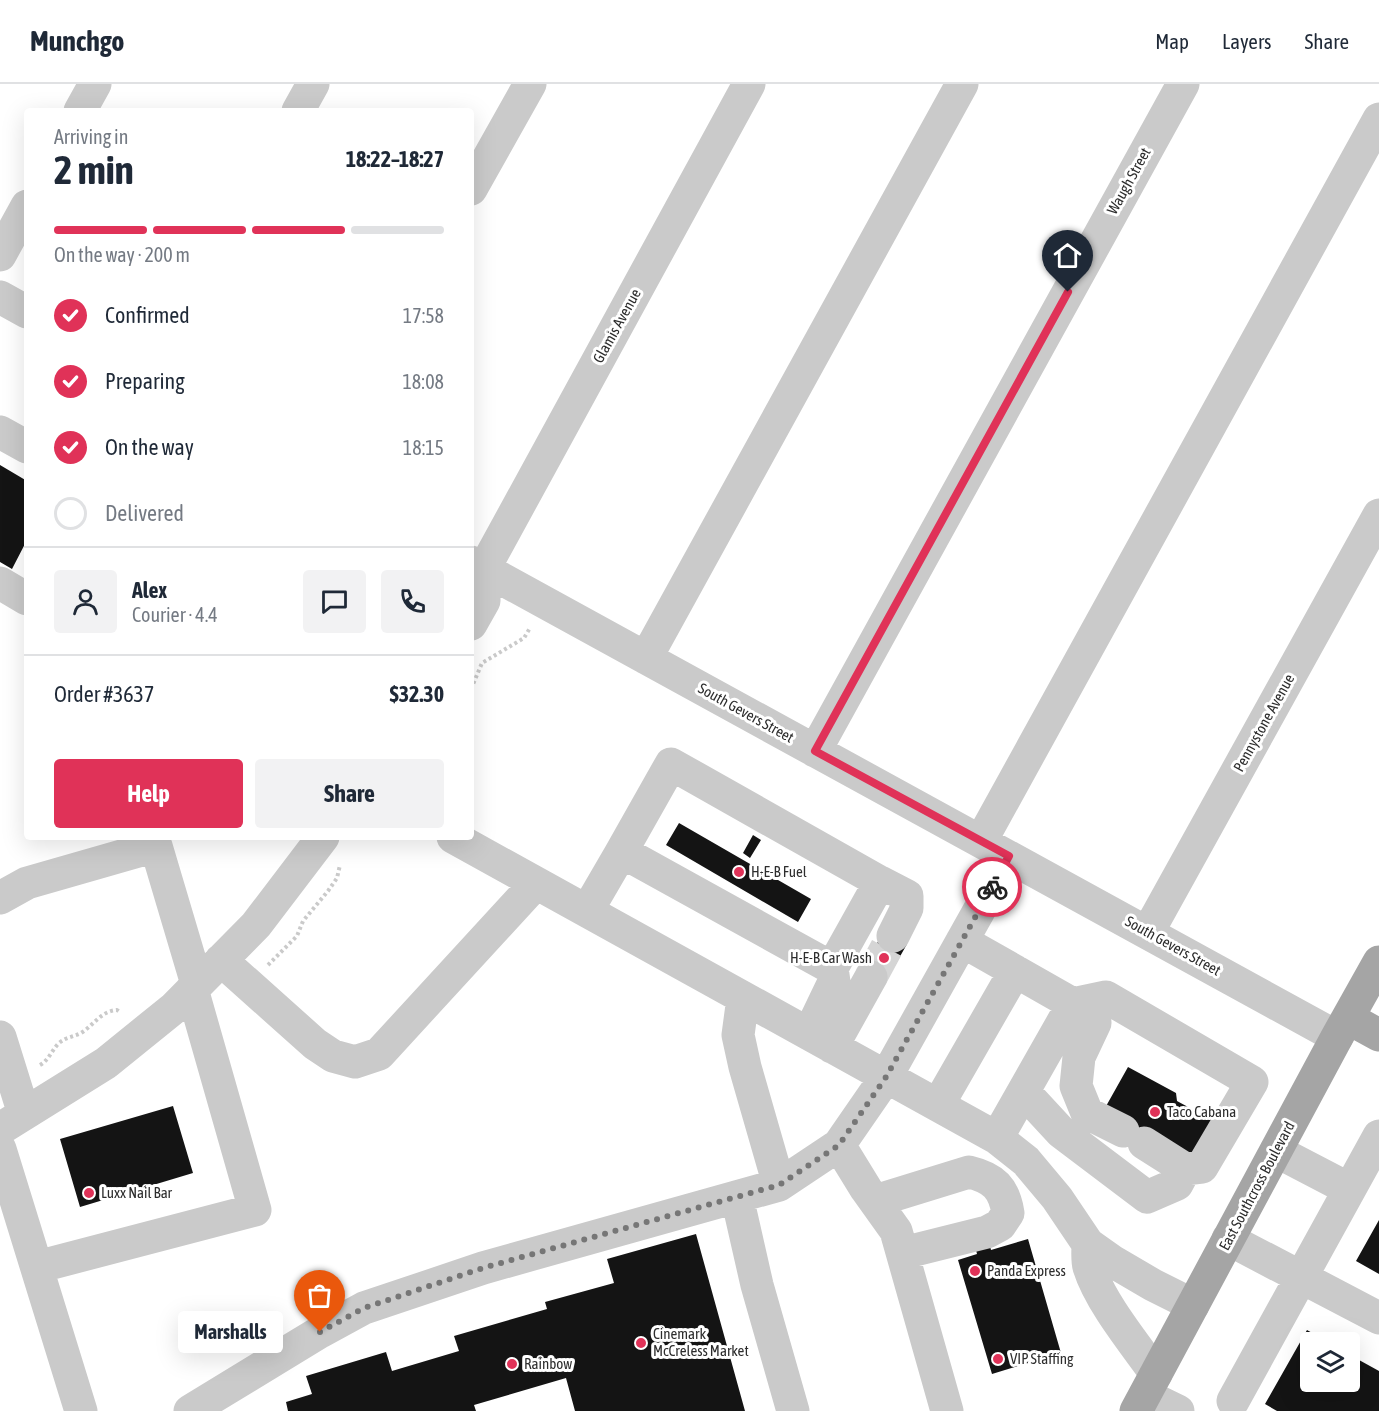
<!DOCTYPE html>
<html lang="en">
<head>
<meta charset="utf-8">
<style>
	:root { --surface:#fff; --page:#f2f2f3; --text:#1f2937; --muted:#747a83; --line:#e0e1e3; --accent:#e03258 }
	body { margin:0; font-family:"Asap Condensed",sans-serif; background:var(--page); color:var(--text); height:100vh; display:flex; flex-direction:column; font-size:22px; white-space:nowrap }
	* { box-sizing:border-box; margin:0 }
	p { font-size:20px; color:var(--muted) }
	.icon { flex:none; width:33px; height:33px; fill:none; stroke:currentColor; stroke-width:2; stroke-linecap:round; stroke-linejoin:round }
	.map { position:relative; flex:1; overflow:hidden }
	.drawer { position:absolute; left:24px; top:24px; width:450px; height:732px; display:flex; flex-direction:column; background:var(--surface); border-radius:6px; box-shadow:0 6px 24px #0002 }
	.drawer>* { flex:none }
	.fabs { position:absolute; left:1300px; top:1248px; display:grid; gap:12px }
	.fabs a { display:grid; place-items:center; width:60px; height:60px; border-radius:6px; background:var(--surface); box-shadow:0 6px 24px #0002; font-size:30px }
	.pin { position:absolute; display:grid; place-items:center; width:51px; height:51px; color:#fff; margin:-62px -26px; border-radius:50% 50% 50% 0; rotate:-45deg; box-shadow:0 0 6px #0007 }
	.pin .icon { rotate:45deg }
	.courier { position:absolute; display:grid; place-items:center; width:60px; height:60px; margin:-30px; border:4px solid #e03258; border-radius:50%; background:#fff; color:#222; box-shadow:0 2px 8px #0007 }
	.bubble { position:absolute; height:42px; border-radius:6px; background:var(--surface); box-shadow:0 6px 24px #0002; font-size:20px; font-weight:700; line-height:42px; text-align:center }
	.summary em { font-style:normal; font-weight:700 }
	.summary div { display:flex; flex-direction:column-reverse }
	.summary { display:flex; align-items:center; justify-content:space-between; height:102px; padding:0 30px }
	h1 { font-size:39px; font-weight:700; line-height:45px }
	.bar { display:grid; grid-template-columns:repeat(4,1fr); gap:9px 6px; align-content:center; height:72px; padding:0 30px }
	.bar i { height:8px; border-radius:4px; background:var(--line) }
	.bar .on { background:var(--accent) }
	.bar p { grid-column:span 4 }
	.line { display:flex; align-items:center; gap:15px; padding:0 30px; border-top:2px solid var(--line) }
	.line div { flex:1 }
	.round { display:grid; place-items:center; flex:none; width:63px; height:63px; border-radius:6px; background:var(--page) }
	ol { padding:0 30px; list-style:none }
	li { display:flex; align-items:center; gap:18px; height:66px }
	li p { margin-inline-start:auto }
	li .icon { padding:6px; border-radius:50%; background:var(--accent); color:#fff; stroke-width:4 }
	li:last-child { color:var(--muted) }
	li i { width:33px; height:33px; border:3px solid var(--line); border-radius:50% }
	.cta { display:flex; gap:12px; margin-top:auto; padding:12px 30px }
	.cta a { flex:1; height:69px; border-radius:6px; background:var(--accent); color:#fff; font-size:24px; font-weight:700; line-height:69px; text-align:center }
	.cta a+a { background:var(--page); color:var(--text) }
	header { display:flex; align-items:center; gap:36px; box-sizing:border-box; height:84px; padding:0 30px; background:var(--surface); border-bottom:2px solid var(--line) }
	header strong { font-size:28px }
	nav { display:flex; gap:33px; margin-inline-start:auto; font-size:21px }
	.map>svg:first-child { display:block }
</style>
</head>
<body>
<header>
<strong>Munchgo</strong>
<nav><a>Map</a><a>Layers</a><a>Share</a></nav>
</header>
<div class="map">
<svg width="1379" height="1327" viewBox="0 0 1379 1327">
	<rect width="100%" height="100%" fill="#fff"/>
	<path fill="#141414" d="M0,381l27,16v32l-3,5 3,2v20l-15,29 -12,-7z
		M679,739l132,76 -13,23 -132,-77z
		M753,751l8,5 -11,18 -7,-5z
		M884,847l23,13 -23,41 -23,-13z
		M1128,983l48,26 1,8 35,19 -20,37 -52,-7 -35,-42z
		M173,1022l20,67 -113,34 -20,-68z
		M1379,1136v54l-23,-13z
		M696,1150l49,177h-170l-9,-33 -92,27 2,6h-188l-2,-9 26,-8 -6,-18 80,-24 6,19 67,-20 -5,-15 93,-27 -2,-7 69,-19 -7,-24z
		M1028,1155l33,114 -69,21 -34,-114 19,-6 -2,-8 14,-4 2,8z
		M1307,1246l21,12h-17v40h39v-27l29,16v40h-102l-12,-7z"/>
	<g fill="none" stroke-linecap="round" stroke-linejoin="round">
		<path stroke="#d5d5d5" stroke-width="33" stroke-dasharray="33 16" stroke-linecap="butt" d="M871,893l22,-41"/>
		<path stroke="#cacaca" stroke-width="4" stroke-dasharray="3 3" stroke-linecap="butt" d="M471,605l11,-26 42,-25 6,-10
			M268,881l29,-29 6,-15 25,-30 9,-13 3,-13
			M40,981c9,-5 12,-15 19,-22 7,-6 14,-6 22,-10 13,-8 20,-22 36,-23l4,3"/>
		<path stroke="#cacaca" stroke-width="33" d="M80,27l15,-27
			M298,27l15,-27
			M471,105l59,-105
			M0,171l27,-49
			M0,213l27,15
			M0,348l27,15
			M471,478l866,475
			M0,499l27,16
			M471,540l13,-23v-32l265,-485
			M646,574l316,-574
			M815,667l368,-667
			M453,753l544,301 29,23 31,37 31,46 24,17 41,24 40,20
			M981,757l398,-722
			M619,772l52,-92 209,118 -48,86
			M880,798l27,14v12l-14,28
			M0,814l27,-15 129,-37 41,138
			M587,827l32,-55 16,3 197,109 2,14 -25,52
			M1148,848l231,-417
			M962,857l111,63 -76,134
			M221,876l94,84 18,12 22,6 24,-8 157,-171
			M743,914l-5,37 7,32 34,118
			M1093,916l2,23 -16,34 -3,29 11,27 36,18
			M1073,920l33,-7 146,85 -50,85 -17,2 -41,-26
			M0,953l24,77
			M832,963l39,-70
			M1024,1008l37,40 86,65 30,-13 8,-15
			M938,1021l77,-134
			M0,1045l106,-66 68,-55 82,-83 67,-88
			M839,1061l27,44 30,42 51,180
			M0,1065l81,262
			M1276,1067l73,38
			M737,1113l20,88 36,126
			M875,1117l94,-29c25,6 35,16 39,41l-8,12 -13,7 -84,21
			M1228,1155l151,79
			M1088,1160c0,7 -1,16 1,23 11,35 45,76 67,107
			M37,1183l218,-57 -63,-221
			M1145,1311l33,16
			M1233,1317l146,-265
			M190,1327l130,-79 44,-24 119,-40 296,-83 60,-40 47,-68 123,-220"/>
		<path stroke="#a5a5a5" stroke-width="33" d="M1348,934l31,17
			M1136,1327l201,-374 42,-75"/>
	</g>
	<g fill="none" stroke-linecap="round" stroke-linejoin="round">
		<path stroke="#767676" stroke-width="6" stroke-dasharray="0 10.8" d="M320,1248l44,-24 119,-40 296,-83 60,-40 47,-68 106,-190"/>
		<path stroke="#e03258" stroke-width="8" d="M992,803l17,-31 -194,-105 253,-459"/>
	</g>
	<g fill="#e03258" stroke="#fff" stroke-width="2">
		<circle cx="739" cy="788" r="6"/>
		<circle cx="884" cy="874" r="6"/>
		<circle cx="1155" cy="1028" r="6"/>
		<circle cx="89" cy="1109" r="6"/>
		<circle cx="975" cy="1187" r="6"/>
		<circle cx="641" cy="1259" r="6"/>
		<circle cx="998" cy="1275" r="6"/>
		<circle cx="512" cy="1280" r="6"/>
	</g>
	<g text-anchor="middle" stroke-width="6" stroke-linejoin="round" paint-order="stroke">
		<g font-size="15" fill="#2d2d2d" stroke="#fff">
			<text transform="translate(1129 97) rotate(-61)" y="5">Waugh Street</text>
			<text transform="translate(617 242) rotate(-61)" y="5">Glamis Avenue</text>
			<text transform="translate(746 629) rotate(29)" y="5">South Gevers Street</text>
			<text transform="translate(1264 639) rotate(-61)" y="5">Pennystone Avenue</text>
			<text transform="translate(1173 862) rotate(29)" y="5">South Gevers Street</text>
			<text transform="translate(1257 1102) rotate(-62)" y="5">East Southcross Boulevard</text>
		</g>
		<g font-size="15" fill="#2d2d2d" stroke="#fff" text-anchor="start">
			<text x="751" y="793">H-E-B Fuel</text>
			<text x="872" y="879" text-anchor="end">H-E-B Car Wash</text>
			<text x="1167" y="1033">Taco Cabana</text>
			<text x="101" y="1114">Luxx Nail Bar</text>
			<text x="987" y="1192">Panda Express</text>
			<text x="653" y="1255">Cinemark<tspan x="653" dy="17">McCreless Market</tspan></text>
			<text x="1010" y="1280">VIP Staffing</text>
			<text x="524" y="1285">Rainbow</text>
		</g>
	</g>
</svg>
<div class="fabs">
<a><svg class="icon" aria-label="layers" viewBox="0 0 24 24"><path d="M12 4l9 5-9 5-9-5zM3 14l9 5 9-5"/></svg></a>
</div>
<div class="pin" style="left:320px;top:1248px;background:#ea580c"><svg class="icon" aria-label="bag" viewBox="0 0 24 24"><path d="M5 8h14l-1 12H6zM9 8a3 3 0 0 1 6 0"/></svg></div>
<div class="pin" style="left:1068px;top:208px;background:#1f2937"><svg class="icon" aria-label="home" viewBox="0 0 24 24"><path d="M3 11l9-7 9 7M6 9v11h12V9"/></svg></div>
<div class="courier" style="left:992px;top:803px"><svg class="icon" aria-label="bike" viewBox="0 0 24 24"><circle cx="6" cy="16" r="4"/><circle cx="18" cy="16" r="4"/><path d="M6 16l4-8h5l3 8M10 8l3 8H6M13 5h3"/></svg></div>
<div class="bubble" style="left:178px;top:1227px;width:105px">Marshalls</div>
<section class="drawer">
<div class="summary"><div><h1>2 min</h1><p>Arriving in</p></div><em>18:22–18:27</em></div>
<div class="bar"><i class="on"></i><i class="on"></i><i class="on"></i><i></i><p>On the way · 200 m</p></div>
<ol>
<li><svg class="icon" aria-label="check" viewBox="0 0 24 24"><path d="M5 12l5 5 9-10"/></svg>Confirmed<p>17:58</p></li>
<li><svg class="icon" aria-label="check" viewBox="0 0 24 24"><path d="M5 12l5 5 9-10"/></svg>Preparing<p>18:08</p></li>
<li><svg class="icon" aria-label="check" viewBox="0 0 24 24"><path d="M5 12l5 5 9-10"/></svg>On the way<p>18:15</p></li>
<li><i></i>Delivered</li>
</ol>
<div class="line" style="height:108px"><a class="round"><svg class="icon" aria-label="person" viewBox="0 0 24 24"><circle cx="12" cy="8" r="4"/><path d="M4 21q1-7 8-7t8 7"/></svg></a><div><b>Alex</b><p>Courier · 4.4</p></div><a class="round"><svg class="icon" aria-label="chat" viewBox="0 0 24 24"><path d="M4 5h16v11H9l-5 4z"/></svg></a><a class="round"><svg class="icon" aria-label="phone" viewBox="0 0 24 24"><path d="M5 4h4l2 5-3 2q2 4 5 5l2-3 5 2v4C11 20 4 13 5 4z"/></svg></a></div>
<div class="line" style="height:78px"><div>Order #3637</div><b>$32.30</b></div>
<div class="cta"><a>Help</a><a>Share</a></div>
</section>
</div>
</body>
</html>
